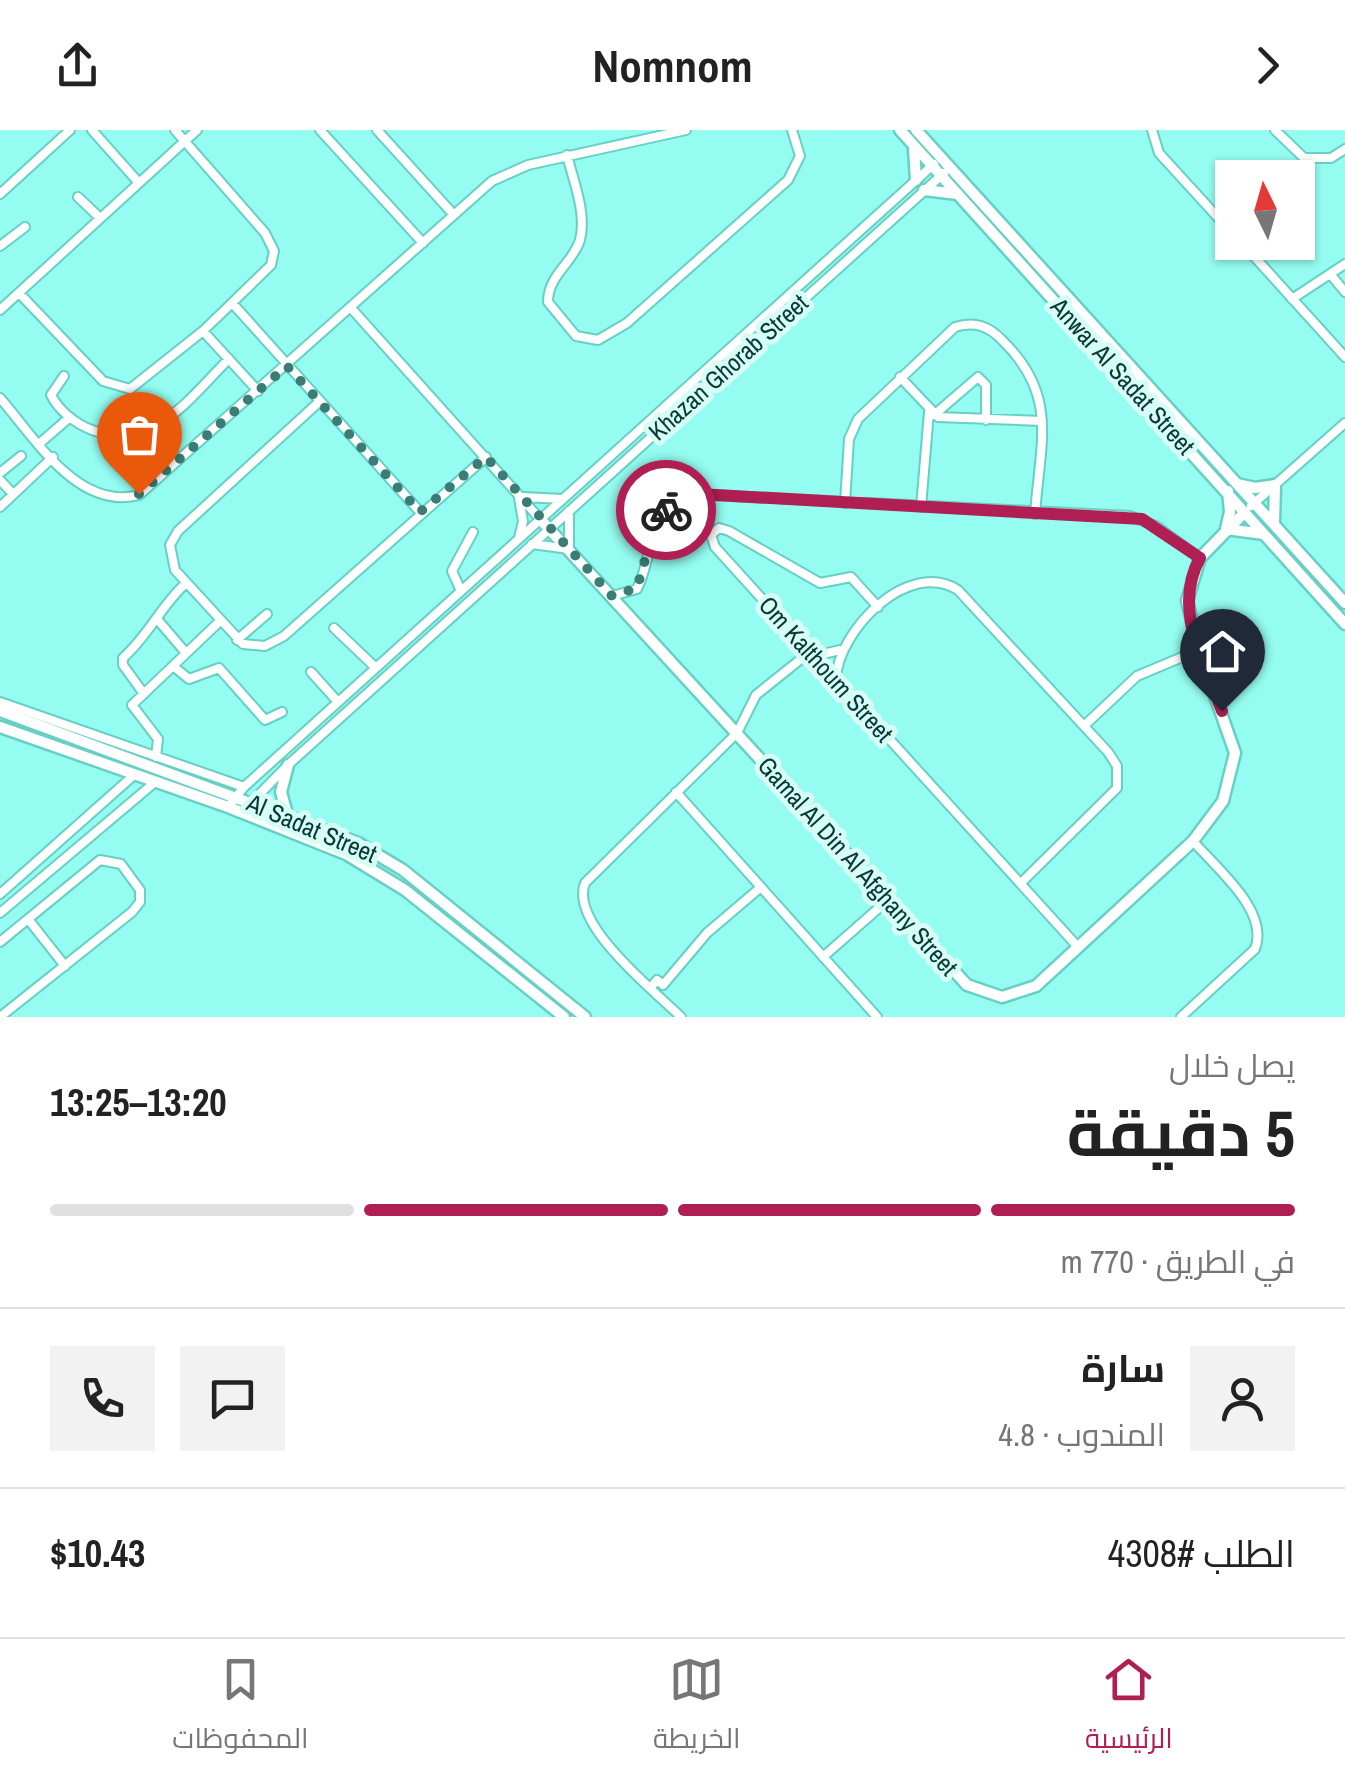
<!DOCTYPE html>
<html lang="ar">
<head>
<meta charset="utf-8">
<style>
	:root { --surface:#fff; --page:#f2f2f2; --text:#222; --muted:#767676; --line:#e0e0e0; --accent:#af1f53 }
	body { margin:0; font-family:"Archivo Narrow",Cairo,sans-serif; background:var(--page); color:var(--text); direction:rtl; height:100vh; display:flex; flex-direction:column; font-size:38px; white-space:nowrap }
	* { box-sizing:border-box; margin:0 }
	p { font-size:32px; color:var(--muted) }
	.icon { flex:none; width:55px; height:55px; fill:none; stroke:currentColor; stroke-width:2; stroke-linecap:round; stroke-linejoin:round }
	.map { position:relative; height:887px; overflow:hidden; direction:ltr }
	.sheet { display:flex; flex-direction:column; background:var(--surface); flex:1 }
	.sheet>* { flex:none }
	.needle { width:65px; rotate:355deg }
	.fabs { position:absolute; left:1215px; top:30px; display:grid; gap:20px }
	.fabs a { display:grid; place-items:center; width:100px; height:100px; border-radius:0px; background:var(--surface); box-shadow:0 2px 8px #0004; font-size:50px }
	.pin { position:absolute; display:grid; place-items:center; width:85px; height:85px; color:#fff; margin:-102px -42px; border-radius:50% 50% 50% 0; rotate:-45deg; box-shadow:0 0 10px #0007 }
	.pin .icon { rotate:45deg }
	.courier { position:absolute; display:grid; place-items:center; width:100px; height:100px; margin:-50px; border:8px solid #af1f53; border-radius:50%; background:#fff; color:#222; box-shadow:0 2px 12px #0007 }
	.head em { font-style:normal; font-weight:700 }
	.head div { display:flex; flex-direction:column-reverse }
	.head { display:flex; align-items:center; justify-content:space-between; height:170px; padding:0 50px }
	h1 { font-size:65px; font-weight:700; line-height:75px }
	.bar { display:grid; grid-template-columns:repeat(4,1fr); gap:15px 10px; align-content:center; height:120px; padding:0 50px }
	.bar i { height:12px; border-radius:8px; background:var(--line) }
	.bar .on { background:var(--accent) }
	.bar p { grid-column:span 4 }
	.line { display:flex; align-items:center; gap:25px; padding:0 50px; border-top:2px solid var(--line) }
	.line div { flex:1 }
	.round { display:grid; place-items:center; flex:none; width:105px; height:105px; border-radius:0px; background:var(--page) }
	header { display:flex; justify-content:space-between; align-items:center; height:130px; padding:0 50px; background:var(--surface); font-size:45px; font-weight:700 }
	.tabs { display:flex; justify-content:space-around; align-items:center; height:140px; border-top:2px solid var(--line); background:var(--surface); font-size:28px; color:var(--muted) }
	.tabs a { display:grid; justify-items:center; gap:5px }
	.tabs .on { color:var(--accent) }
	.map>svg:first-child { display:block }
</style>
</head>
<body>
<header><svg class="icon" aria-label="forward" viewBox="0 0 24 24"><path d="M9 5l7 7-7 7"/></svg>Nomnom<svg class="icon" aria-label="share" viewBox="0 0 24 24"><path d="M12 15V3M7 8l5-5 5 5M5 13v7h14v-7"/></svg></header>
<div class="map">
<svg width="1345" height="887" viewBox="0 0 1345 887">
	<rect width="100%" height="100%" fill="#94fcf0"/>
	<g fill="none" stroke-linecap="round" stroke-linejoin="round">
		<defs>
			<path id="street" d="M92,0l47,53
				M320,0l103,113
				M377,0l77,85
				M1152,0l7,23 73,80
				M1275,0l29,28h27l14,-9
				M567,25c6,25 20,58 13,85 -7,23 -32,35 -32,62l28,34 22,4 29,-17 161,-143 12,-24 -8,-26
				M0,64l70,-64
				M78,67l22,21
				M1241,112l104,115
				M0,116l25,-19
				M1331,145l14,17
				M19,163l84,88 27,8 73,-58 68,-66 3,-14 -9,-18 -90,-103
				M1292,169l53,-35
				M233,174l187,208
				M351,178l189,211
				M0,180l197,-180
				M203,201l55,60
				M64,246l-13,19c8,16 25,29 41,35 61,23 98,-33 137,-71
				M900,247l38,40 104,4
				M0,268c35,40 78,113 139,97l353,-314 36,-16 158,-35
				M319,272l-141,129 -8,14 5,25 68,74 22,2 19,-10 202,-179
				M934,285l44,-38 8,8v35
				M40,313l30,-26
				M0,343l21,-17
				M0,350l13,14
				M523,367l40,2
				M845,373l4,-64 9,-20 97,-92c20,-6 34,-1 48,14 56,55 37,102 32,173
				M1251,376l94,-83
				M0,377l53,-50
				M921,377l8,-95
				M519,408l4,-17 -4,-23
				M532,414l37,5v-38
				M461,461l-9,-20 21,-39
				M612,466l25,-7c18,-34 7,-81 54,-95l439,22 26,10 44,32
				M878,477l-27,-30 -31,6 -91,-52 -10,-3 -8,7 4,12 363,400
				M157,489l29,34
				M334,498l42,40
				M237,510l30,-26
				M173,536l16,13 30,-11 46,52 17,-8
				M311,542l27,30
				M836,549c2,-48 72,-121 122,-89l150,162 9,14v22l-95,94
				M144,564l-21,-29v-7c26,-23 37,-51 63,-75
				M0,572l244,85
				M1085,595l52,-49 62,-26
				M156,627l2,-18 -26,-34 88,-84
				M676,662l201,225
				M248,676l40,-41 656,-592
				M228,677l16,-20 690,-623
				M0,764l134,-119
				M0,783l154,-130
				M28,789l37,47
				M0,812l100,-82 21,4 19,26v12l-8,10 -132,105
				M823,827l66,-58
				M651,857l6,-7 6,5 44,-52 54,-46
				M681,887c-28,-27 -112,-94 -96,-134l152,-150 19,-38 45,-36 39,-9
				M1181,887l74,-68c15,-38 -39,-81 -62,-108"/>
			<path id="secondary" d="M900,0l445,494
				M916,0l429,473
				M914,19l2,31
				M924,60l34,4
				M1237,354l18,4 20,-3 -1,39
				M1228,361l2,21 -4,17 38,5
				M540,389l427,466 35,12 34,-11 157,-145 30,-40 12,-48 -36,-103 -12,-49 13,-43 45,-46
				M0,581l358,132 45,27 182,147
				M0,597l228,80 118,47 59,36 159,127
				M287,684l-6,-22 7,-27"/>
		</defs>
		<use href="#street" stroke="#67d0c4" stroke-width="12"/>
		<use href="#secondary" stroke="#67d0c4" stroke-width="15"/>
		<use href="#street" stroke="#fff" stroke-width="8"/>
		<use href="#secondary" stroke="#fff" stroke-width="10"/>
	</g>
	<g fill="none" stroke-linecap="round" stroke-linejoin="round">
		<path stroke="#3a7d76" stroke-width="10" stroke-dasharray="0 18" d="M139,364l148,-128 133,146 66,-55 126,139 25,-8 17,-60 12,-18"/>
		<path stroke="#af1f53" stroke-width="12" d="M666,380l18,-14 14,-2 444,25 58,39c-28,50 4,105 22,153"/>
	</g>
	<g text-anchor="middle" stroke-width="10" stroke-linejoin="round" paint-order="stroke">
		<g font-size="25" fill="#0a3935" stroke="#d7fdf7">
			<text transform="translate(728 237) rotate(-42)" y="9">Khazan Ghorab Street</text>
			<text transform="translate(1123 246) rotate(48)" y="9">Anwar Al Sadat Street</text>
			<text transform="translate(826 539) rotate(48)" y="9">Om Kalthoum Street</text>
			<text transform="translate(312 698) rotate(23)" y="9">Al Sadat Street</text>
			<text transform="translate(858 736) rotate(48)" y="9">Gamal Al Din Al Afghany Street</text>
		</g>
	</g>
</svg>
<div class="fabs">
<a><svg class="needle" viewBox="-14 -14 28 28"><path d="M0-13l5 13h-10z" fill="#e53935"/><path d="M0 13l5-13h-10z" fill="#767676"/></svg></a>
</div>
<div class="pin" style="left:139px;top:364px;background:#ea580c"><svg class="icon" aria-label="bag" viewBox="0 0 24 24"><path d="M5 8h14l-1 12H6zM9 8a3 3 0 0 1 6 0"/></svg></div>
<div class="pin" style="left:1222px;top:581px;background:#1f2937"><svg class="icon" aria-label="home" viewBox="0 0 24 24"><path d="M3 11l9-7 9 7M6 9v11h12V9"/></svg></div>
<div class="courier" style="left:666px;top:380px"><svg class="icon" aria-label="bike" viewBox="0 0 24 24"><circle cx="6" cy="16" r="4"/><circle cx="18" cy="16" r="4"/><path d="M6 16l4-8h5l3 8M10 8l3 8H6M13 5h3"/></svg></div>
</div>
<section class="sheet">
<div class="head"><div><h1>5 دقيقة</h1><p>يصل خلال</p></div><em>13:20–13:25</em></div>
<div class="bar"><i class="on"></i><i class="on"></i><i class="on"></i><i></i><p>في الطريق · 770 m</p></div>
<div class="line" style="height:180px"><a class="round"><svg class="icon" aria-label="person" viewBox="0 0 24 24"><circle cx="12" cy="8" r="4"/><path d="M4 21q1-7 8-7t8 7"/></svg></a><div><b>سارة</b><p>المندوب · 4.8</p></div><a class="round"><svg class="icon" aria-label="chat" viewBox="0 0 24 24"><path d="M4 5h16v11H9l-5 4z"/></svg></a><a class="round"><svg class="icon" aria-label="phone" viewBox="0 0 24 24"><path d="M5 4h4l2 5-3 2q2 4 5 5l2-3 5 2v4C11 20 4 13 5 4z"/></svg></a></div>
<div class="line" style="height:130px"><div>الطلب #4308</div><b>$10.43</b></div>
</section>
<nav class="tabs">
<a class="on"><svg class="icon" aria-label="home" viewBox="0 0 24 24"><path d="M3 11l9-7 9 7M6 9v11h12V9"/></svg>الرئيسية</a>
<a><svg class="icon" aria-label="map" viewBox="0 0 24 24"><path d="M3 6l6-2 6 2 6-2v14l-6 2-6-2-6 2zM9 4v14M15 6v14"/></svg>الخريطة</a>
<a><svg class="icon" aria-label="saved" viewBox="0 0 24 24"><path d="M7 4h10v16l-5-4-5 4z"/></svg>المحفوظات</a>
</nav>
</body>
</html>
